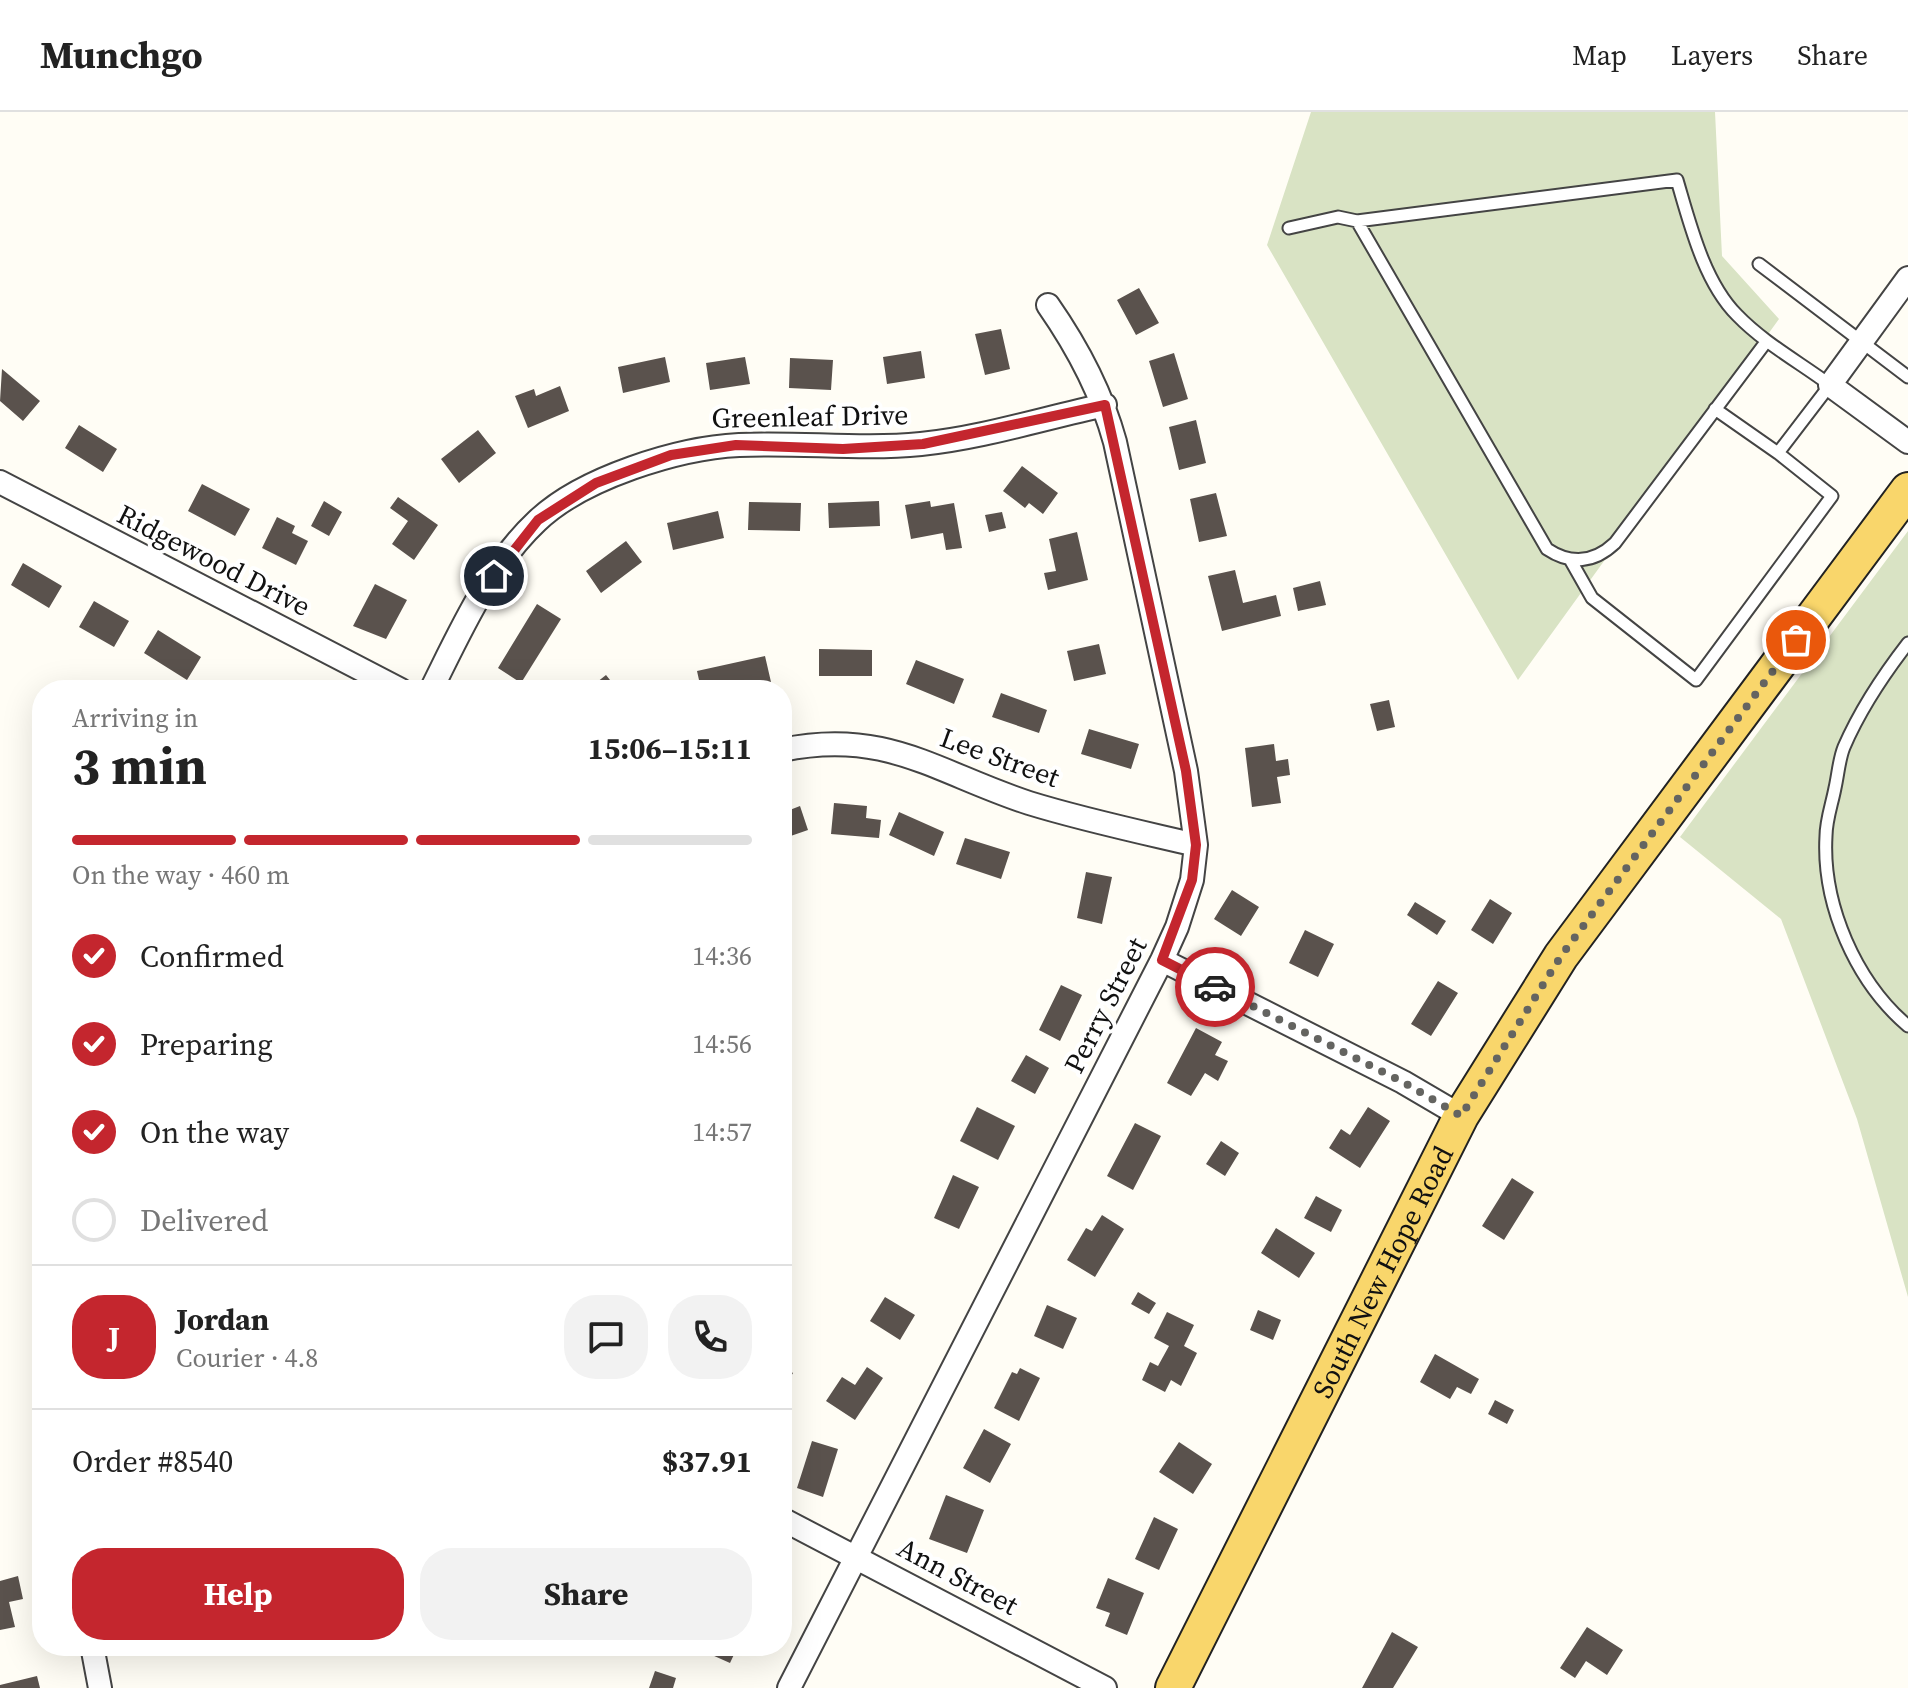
<!DOCTYPE html>
<html lang="en">
<head>
<meta charset="utf-8">
<style>
	:root { --surface:#fff; --page:#f2f2f2; --text:#222; --muted:#767676; --line:#e0e0e0; --accent:#c4262e }
	body { margin:0; font-family:"Source Serif 4",serif; background:var(--page); color:var(--text); height:100vh; display:flex; flex-direction:column; font-size:30px; white-space:nowrap }
	* { box-sizing:border-box; margin:0 }
	p { font-size:26px; color:var(--muted) }
	.icon { flex:none; width:44px; height:44px; fill:none; stroke:currentColor; stroke-width:2; stroke-linecap:round; stroke-linejoin:round }
	.map { position:relative; flex:1; overflow:hidden }
	.details { position:absolute; left:32px; top:568px; width:760px; height:976px; display:flex; flex-direction:column; background:var(--surface); border-radius:32px; box-shadow:0 8px 32px #0002 }
	.details>* { flex:none }
	.pin { position:absolute; display:grid; place-items:center; width:68px; height:68px; color:#fff; margin:-34px; border:4px solid #fff; border-radius:50%; box-shadow:0 2px 8px #0007 }
	.courier { position:absolute; display:grid; place-items:center; width:80px; height:80px; margin:-40px; border:6px solid #c4262e; border-radius:50%; background:#fff; color:#222; box-shadow:0 2px 10px #0007 }
	.head em { font-style:normal; font-weight:700 }
	.head div { display:flex; flex-direction:column-reverse }
	.head { display:flex; align-items:center; justify-content:space-between; height:136px; padding:0 40px }
	h1 { font-size:52px; font-weight:700; line-height:60px }
	.bar { display:grid; grid-template-columns:repeat(4,1fr); gap:12px 8px; align-content:center; height:96px; padding:0 40px }
	.bar i { height:10px; border-radius:6px; background:var(--line) }
	.bar .current { background:var(--accent) }
	.bar p { grid-column:span 4 }
	.line { display:flex; align-items:center; gap:20px; padding:0 40px; border-top:2px solid var(--line) }
	.line div { flex:1 }
	.round { display:grid; place-items:center; flex:none; width:84px; height:84px; border-radius:32px; background:var(--page) }
	ol { padding:0 40px; list-style:none }
	li { display:flex; align-items:center; gap:24px; height:88px }
	li p { margin-inline-start:auto }
	li .icon { padding:8px; border-radius:50%; background:var(--accent); color:#fff; stroke-width:4 }
	li:last-child { color:var(--muted) }
	li i { width:44px; height:44px; border:4px solid var(--line); border-radius:50% }
	.action { display:flex; gap:16px; margin-top:auto; padding:16px 40px }
	.action a { flex:1; height:92px; border-radius:32px; background:var(--accent); color:#fff; font-size:32px; font-weight:700; line-height:92px; text-align:center }
	.action a+a { background:var(--page); color:var(--text) }
	header { display:flex; align-items:center; gap:48px; box-sizing:border-box; height:112px; padding:0 40px; background:var(--surface); border-bottom:2px solid var(--line) }
	header strong { font-size:38px }
	nav { display:flex; gap:44px; margin-inline-start:auto; font-size:28px }
	.map>svg:first-child { display:block }
</style>
</head>
<body>
<header>
<strong>Munchgo</strong>
<nav><a>Map</a><a>Layers</a><a>Share</a></nav>
</header>
<div class="map">
<svg width="1908" height="1576" viewBox="0 0 1908 1576">
	<rect width="100%" height="100%" fill="#fffdf5"/>
	<path fill="#d9e3c4" d="M1311,0h404l7,144 57,63 -261,361 -251,-435z
		M1908,419v766l-51,-178 -76,-200 -101,-82z"/>
	<path fill="#5a524d" d="M1139,176l20,35 -23,12 -19,-35z
		M1001,217l9,40 -25,6 -10,-41z
		M921,239l4,27 -38,6 -4,-27z
		M1174,241l14,46 -25,8 -14,-46z
		M665,245l5,25 -47,11 -5,-26z
		M745,245l5,27 -40,6 -4,-27z
		M790,246l43,2 -2,30 -42,-2z
		M2,257l38,32 -17,20 -23,-20z
		M560,274l9,25 -41,17 -13,-32 19,-7 2,7z
		M1196,308l10,43 -27,7 -10,-43z
		M79,313l38,24 -14,23 -38,-24z
		M478,318l18,23 -37,30 -18,-24z
		M1022,354l36,27 -15,21 -14,-11 -4,5 -22,-17z
		M202,372l48,25 -15,27 -47,-25z
		M1216,381l11,43 -28,6 -9,-43z
		M398,385l40,28 -24,35 -22,-16 16,-23 -18,-13z
		M324,389l18,11 -13,24 -18,-10z
		M879,389l1,25 -51,2 -1,-25z
		M930,389l1,6 23,-4 8,45 -16,2 -3,-17 -32,6 -6,-34z
		M749,390l52,1 -1,28 -52,-1z
		M718,399l6,27 -51,12 -6,-27z
		M1002,400l4,16 -17,4 -4,-17z
		M277,405l18,9 -3,7 16,8 -12,24 -34,-17z
		M1077,420l11,48 -40,10 -4,-17 12,-2 -7,-32z
		M626,429l16,21 -41,31 -15,-22z
		M23,451l39,23 -13,22 -38,-23z
		M1235,458l8,33 33,-8 5,21 -59,15 -14,-55z
		M1320,469l6,24 -28,6 -5,-23z
		M375,472l32,16 -21,39 -33,-13z
		M94,489l35,20 -15,26 -35,-20z
		M537,492l24,15 -40,64 -23,-15z
		M158,518l43,27 -14,23 -43,-27z
		M1099,532l7,30 -32,7 -7,-30z
		M819,537l53,1v26h-53z
		M765,544l6,26 -32,8h-19l-1,-5 -18,4 -4,-18z
		M916,548l48,19 -10,25 -48,-20z
		M606,563l12,15h-31z
		M1001,581l46,17 -8,23 -47,-16z
		M1389,588l6,27 -18,4 -7,-27z
		M1089,617l50,15 -8,25 -50,-15z
		M1274,632l2,17 12,-2 2,16 -13,2 4,26 -29,4 -7,-59z
		M834,691l33,3 -1,12 15,2 -2,18 -48,-4z
		M800,694l8,24 -26,9v-26z
		M899,700l45,20 -10,24 -45,-21z
		M965,726l45,14 -9,27 -45,-15z
		M1086,760l26,5 -10,47 -25,-6z
		M1232,778l27,17 -18,29 -27,-17z
		M1490,787l22,14 -19,31 -22,-14z
		M1415,790l31,19 -9,14 -30,-20z
		M1305,818l29,14 -16,33 -29,-14z
		M1438,869l20,12 -27,43 -20,-12z
		M1061,873l21,10 -22,46 -21,-11z
		M1196,916l26,14 -7,13 13,6 -10,20 -13,-8 -14,23 -24,-13z
		M1026,943l23,13 -14,26 -24,-13z
		M977,995l38,19 -17,34 -38,-19z
		M1368,995l22,14 -30,47 -31,-20 12,-19 9,6z
		M1135,1011l26,13 -28,54 -26,-14z
		M1221,1029l18,12 -14,23 -19,-12z
		M953,1063l26,12 -20,42 -25,-11z
		M1512,1066l22,14 -30,48 -22,-14z
		M1316,1084l26,14 -11,22 -27,-14z
		M1102,1103l22,14 -29,48 -28,-17 19,-32 6,3z
		M1276,1116l39,25 -16,25 -38,-25z
		M1138,1180l18,11 -7,11 -18,-10z
		M885,1185l30,18 -15,25 -30,-19z
		M1047,1193l30,13 -14,31 -29,-13z
		M1258,1198l23,10 -8,20 -23,-10z
		M1167,1200l27,13 -10,21 13,7 -16,33 -10,-6 -6,12 -23,-12 8,-18 8,4 11,-20 -15,-8z
		M1435,1242l44,25 -8,15 -14,-7 -7,12 -30,-17z
		M782,1254l11,7 -11,18z
		M867,1255l16,11 -28,42 -29,-19 16,-24 13,8z
		M1020,1256l20,10 -21,43 -25,-13 18,-36 5,2z
		M1495,1288l19,10 -7,14 -19,-10z
		M984,1317l27,15 -21,39 -27,-15z
		M812,1329l26,8 -15,48 -26,-9z
		M1179,1330l33,22 -19,30 -34,-22z
		M946,1383l38,15 -17,43 -38,-14z
		M1154,1405l24,12 -19,41 -24,-11z
		M18,1464l5,23 -14,3 6,25 -15,3v-49z
		M1108,1466l36,15 -17,42 -22,-9 5,-13 -14,-5z
		M1587,1515l36,23 -16,25 -21,-14 -11,17 -15,-10z
		M1392,1520l26,15 -25,41h-31z
		M716,1534h22l-8,17 -18,-8z
		M655,1559l21,7 -3,10h-24z
		M37,1564l3,12h-40v-3z"/>
	<g fill="none" stroke-linecap="round" stroke-linejoin="round">
		<defs>
			<path id="lane" d="M1357,109l190,328c24,16 47,14 68,-6l151,-201
				M1289,116l49,-11 19,4 320,-41c13,44 27,102 60,135 27,28 62,47 93,70l-52,68 -63,-44
				M1759,152l149,113
				M1571,449l21,37 104,82 136,-184 -54,-43
				M1908,531c-24,31 -48,67 -64,104 -5,12 -6,28 -9,41 -3,16 -9,32 -9,48 -4,69 30,146 82,190"/>
			<path id="street" d="M1908,166l-78,107 78,57
				M0,370l401,208
				M431,578c29,-58 58,-124 106,-169 45,-43 141,-73 202,-76 61,-3 121,5 182,-1 61,-6 123,-26 184,-39
				M782,638c104,-22 155,23 247,53 55,17 112,29 167,42
				M1162,848l241,122 58,34
				M782,1407l323,169
				M93,1539l7,37
				M789,1576l373,-728 15,-33 15,-47 4,-35 -10,-74 -71,-329c-14,-51 -37,-94 -67,-137"/>
			<g id="primary">
				<path id="s1" d="M1173,1576l288,-572 100,-160 347,-466"/>
			</g>
		</defs>
		<use href="#lane" stroke="#444" stroke-width="15"/>
		<use href="#street" stroke="#444" stroke-width="26"/>
		<use href="#primary" stroke="#222" stroke-width="38"/>
		<use href="#lane" stroke="#fff" stroke-width="11"/>
		<use href="#street" stroke="#fff" stroke-width="22"/>
		<use href="#primary" stroke="#f9d66b" stroke-width="34"/>
	</g>
	<g fill="none" stroke-linecap="round" stroke-linejoin="round">
		<path stroke="#646461" stroke-width="8" stroke-dasharray="0 14.4" d="M1215,875l188,95 58,34 100,-160 235,-316"/>
		<path stroke="#c4262e" stroke-width="10" d="M494,464l44,-56 58,-37 75,-28 65,-10 107,4 80,-5 182,-39 81,366 10,74 -4,35 -30,80 53,27"/>
	</g>
	<g text-anchor="middle" stroke-width="8" stroke-linejoin="round" paint-order="stroke">
		<g font-size="28" fill="#111" stroke="#fff">
			<text transform="translate(810 304) rotate(-1)" y="10">Greenleaf Drive</text>
			<text transform="translate(214 448) rotate(27)" y="10">Ridgewood Drive</text>
			<text transform="translate(1000 645) rotate(20)" y="10">Lee Street</text>
			<text transform="translate(1105 893) rotate(-63)" y="10">Perry Street</text>
			<text dy="10" stroke="none"><textPath href="#s1" startOffset="466">South New Hope Road</textPath></text>
			<text transform="translate(958 1464) rotate(28)" y="10">Ann Street</text>
		</g>
	</g>
</svg>
<div class="pin" style="left:1796px;top:528px;background:#ea580c"><svg class="icon" aria-label="bag" viewBox="0 0 24 24"><path d="M5 8h14l-1 12H6zM9 8a3 3 0 0 1 6 0"/></svg></div>
<div class="pin" style="left:494px;top:464px;background:#1f2937"><svg class="icon" aria-label="home" viewBox="0 0 24 24"><path d="M3 11l9-7 9 7M6 9v11h12V9"/></svg></div>
<div class="courier" style="left:1215px;top:875px"><svg class="icon" aria-label="car" viewBox="0 0 24 24"><path d="M5 17H2v-5l4-1 3-4h7l3 4 3 1v5h-3M9 17h6M6 11h13"/><circle cx="7" cy="17" r="2"/><circle cx="17" cy="17" r="2"/></svg></div>
<section class="details">
<div class="head"><div><h1>3 min</h1><p>Arriving in</p></div><em>15:06–15:11</em></div>
<div class="bar"><i class="current"></i><i class="current"></i><i class="current"></i><i></i><p>On the way · 460 m</p></div>
<ol>
<li><svg class="icon" aria-label="check" viewBox="0 0 24 24"><path d="M5 12l5 5 9-10"/></svg>Confirmed<p>14:36</p></li>
<li><svg class="icon" aria-label="check" viewBox="0 0 24 24"><path d="M5 12l5 5 9-10"/></svg>Preparing<p>14:56</p></li>
<li><svg class="icon" aria-label="check" viewBox="0 0 24 24"><path d="M5 12l5 5 9-10"/></svg>On the way<p>14:57</p></li>
<li><i></i>Delivered</li>
</ol>
<div class="line" style="height:144px"><b class="round" style="background:var(--accent);color:#fff">J</b><div><b>Jordan</b><p>Courier · 4.8</p></div><a class="round"><svg class="icon" aria-label="chat" viewBox="0 0 24 24"><path d="M4 5h16v11H9l-5 4z"/></svg></a><a class="round"><svg class="icon" aria-label="phone" viewBox="0 0 24 24"><path d="M5 4h4l2 5-3 2q2 4 5 5l2-3 5 2v4C11 20 4 13 5 4z"/></svg></a></div>
<div class="line" style="height:104px"><div>Order #8540</div><b>$37.91</b></div>
<div class="action"><a>Help</a><a>Share</a></div>
</section>
</div>
</body>
</html>
